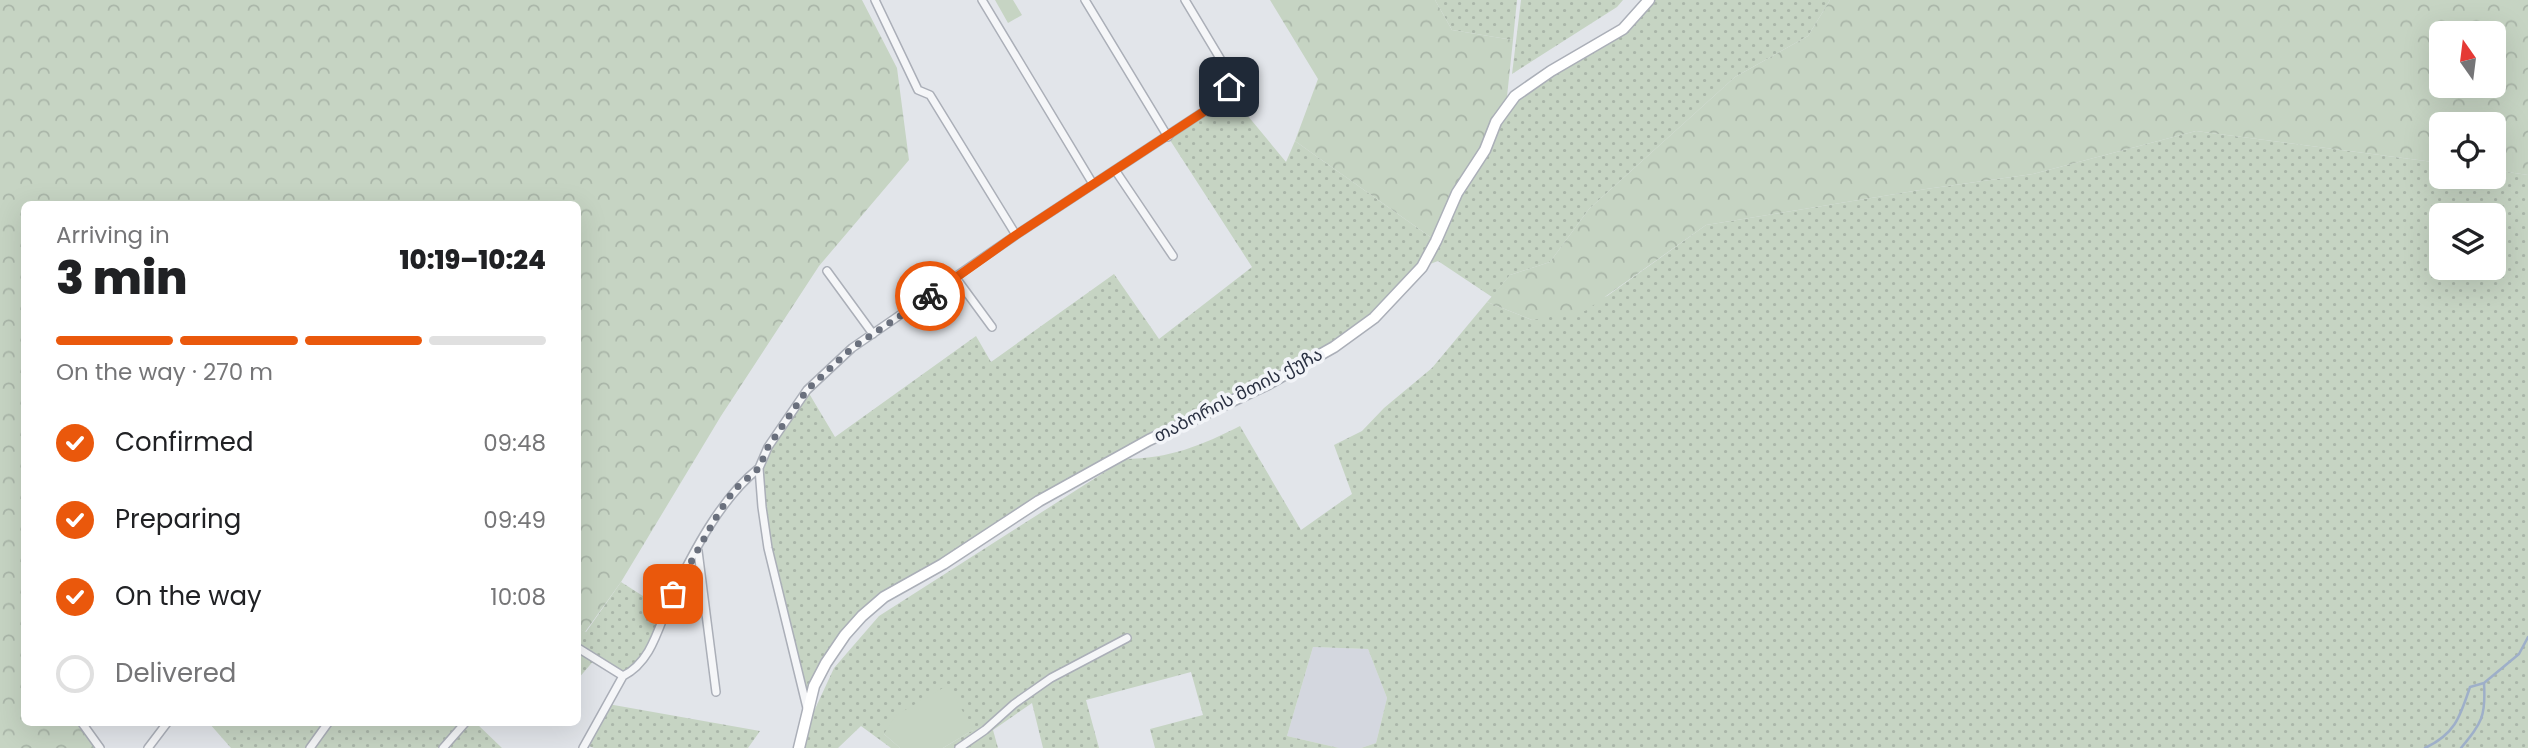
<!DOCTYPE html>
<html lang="en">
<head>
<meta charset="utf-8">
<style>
	:root { --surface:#fff; --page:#f2f2f2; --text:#202124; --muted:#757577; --line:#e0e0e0; --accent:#ea580c }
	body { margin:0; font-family:Poppins,"Noto Sans Georgian",sans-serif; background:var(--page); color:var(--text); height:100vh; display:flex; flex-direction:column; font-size:26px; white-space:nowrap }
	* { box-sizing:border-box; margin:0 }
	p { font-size:23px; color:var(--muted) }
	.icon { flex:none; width:38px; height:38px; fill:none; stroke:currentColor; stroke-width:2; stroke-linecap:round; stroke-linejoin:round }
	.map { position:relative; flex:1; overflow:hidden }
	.side { position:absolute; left:21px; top:201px; width:560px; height:525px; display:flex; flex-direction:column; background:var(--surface); border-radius:10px; box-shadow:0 7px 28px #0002 }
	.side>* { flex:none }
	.needle { width:46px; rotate:346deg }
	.buttons { position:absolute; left:2429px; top:21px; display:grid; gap:14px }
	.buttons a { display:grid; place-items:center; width:77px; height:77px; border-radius:10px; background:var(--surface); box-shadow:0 7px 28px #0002; font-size:35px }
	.pin { position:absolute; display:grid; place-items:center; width:60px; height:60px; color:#fff; margin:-30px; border-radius:14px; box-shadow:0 4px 10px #0006 }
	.courier { position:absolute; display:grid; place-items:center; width:70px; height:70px; margin:-35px; border:5px solid #ea580c; border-radius:50%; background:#fff; color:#222; box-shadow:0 2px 9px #0007 }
	.overview em { font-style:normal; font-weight:800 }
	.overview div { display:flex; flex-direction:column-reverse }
	.overview { display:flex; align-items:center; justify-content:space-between; height:119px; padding:0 35px }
	h1 { font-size:46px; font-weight:800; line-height:52px }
	.bar { display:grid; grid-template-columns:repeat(4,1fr); gap:10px 7px; align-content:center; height:84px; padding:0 35px }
	.bar i { height:9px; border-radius:5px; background:var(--line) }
	.bar .current { background:var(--accent) }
	.bar p { grid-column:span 4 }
	ol { padding:0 35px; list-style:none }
	li { display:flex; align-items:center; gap:21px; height:77px }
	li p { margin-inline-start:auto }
	li .icon { padding:7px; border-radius:50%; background:var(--accent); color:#fff; stroke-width:4 }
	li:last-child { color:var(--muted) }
	li i { width:38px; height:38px; border:4px solid var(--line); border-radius:50% }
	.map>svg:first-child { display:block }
</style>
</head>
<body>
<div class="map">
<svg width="2528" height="748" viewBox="0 0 2528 748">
	<defs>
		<pattern id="grass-dots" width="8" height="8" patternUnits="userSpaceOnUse" patternTransform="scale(1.75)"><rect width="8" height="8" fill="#c6d4c3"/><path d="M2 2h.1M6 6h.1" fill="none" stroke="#aab6a9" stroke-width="1.8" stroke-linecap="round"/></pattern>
		<pattern id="forest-crowns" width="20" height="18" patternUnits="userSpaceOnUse" patternTransform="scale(1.75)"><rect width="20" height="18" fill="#c6d4c3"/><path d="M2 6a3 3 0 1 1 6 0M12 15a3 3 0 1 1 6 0" fill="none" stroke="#aab6a9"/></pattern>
	</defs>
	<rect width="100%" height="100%" fill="#e2e5ea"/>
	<path fill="#d4d7df" d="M1313,647l55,2 19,49 -11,45 -15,5h-22l-52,-12z"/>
	<path fill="url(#grass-dots)" fill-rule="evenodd" d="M1435,0h82l-4,40 -61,-10z
		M1521,0h102l-6,7 -105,67z
		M1650,0h180l-22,36 -73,41 -146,132 -39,53 -40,13 -18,22 -54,-36 -16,6 -13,16 -75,64 -185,93 -237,140 -67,55 -37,74 -40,-161 -9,-80 48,-78 28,47 141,-101 15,26 123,-88 45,65 93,-72 -84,-130 55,-38 10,-1 53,64 9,-21 141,100 70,-135 113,-74z
		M2196,131l245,32v14h53v-7l34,5v573h-1167l15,-5 11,-45 -19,-49 -55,-2 -26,89 52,12h-184l-5,-19 53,-14 -12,-43 -105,28 13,48h-56l-11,-45 -39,27 5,18h-55l30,-18 -89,4 16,14h-9l-30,-22 -23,22h-34l5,-26 25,-54 45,-52 246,-157c43,0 78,-14 115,-33l61,104 51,-36 -18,-49 28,-14 22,-23 48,-40 55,-66 45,18 75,-24 99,-71 220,-36 107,-15zM2441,215h53v53h-53z
		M621,582l44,28 -19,46 -23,20 -28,-17 -17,20v-51l8,4z
		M608,704l152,27 -12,17h-154l-9,-3z
		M209,723h267l26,25h-51l-4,-5 -4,5h-212z"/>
	<path fill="url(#forest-crowns)" fill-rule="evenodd" d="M0,0h862l35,68 12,92 -90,106 -98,150 -100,166 -36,50 -7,-4v-423h-554v518h53l19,25h-96z
		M1270,0h165l17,30 61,10 -7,66 -70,135 -141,-100 23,-62z
		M1830,0h698v175l-34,-5v-46h-53v39l-245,-32 -163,43 -107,15 -220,36 -121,86 -53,9 -45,-18 23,-27 40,-13 39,-53 146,-132 73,-41zM2494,33v53h-53v-53z"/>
	<path fill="#c6d4c3" d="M995,0h18l9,15 -14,8z
		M948,685l25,45 -30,18h-43l-16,-14 11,-18z"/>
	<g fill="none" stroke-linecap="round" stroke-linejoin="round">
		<path stroke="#9eafc9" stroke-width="2.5" d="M2425,748c30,-14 35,-31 45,-61l14,-4 35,-29 9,-17
			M2461,748c21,-26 25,-31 23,-65"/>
		<defs>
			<path id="street" d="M875,0l43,90 12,5 86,140
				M982,0l111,184
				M1085,0l83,137
				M1115,170l58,86
				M827,271l46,63
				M956,278l36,49
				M698,551l18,141
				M578,648l45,28
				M807,708l-39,-160 -6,-41 -3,-39 9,-21 39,-57 45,-42 164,-113 207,-136 6,-12 -2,-17 -42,-70
				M82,723l18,25
				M148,748l19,-25
				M310,748l18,-25
				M443,748l22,-25
				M583,748l40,-72c30,-15 36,-52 49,-80 21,-44 49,-98 87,-128
				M959,748l26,-18 29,-26 37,-26 76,-40"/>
			<path id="secondary" d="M799,748l15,-62 12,-23 19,-28 17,-19 22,-19 59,-33 96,-63 110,-61 119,-56 66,-37 40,-29 48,-51 14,-26 21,-48 28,-43 11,-28 19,-26 36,-25 72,-42 26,-29"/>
		</defs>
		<use href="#street" stroke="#abafb8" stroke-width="10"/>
		<use href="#secondary" stroke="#abafb8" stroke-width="13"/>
		<use href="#street" stroke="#f5f6f8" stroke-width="7"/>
		<use href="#secondary" stroke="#fff" stroke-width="10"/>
	</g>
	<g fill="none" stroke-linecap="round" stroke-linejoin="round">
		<path stroke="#6a707d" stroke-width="7" stroke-dasharray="0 12.6" d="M673,594l45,-80 16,-24 25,-22 9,-21 39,-57 45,-42 78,-52"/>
		<path stroke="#ea580c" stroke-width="9" d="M930,296l86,-61 207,-136 6,-12"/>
	</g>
	<g text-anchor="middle" stroke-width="7" stroke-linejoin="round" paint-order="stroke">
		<g font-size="18" fill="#2a3142" stroke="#f2f4f8">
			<text transform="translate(1238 395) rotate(-27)" y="6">თაბორის მთის ქუჩა</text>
		</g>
	</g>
</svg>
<div class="buttons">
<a><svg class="needle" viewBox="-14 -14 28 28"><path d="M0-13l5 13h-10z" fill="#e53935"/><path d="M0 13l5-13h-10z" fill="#757577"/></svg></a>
<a><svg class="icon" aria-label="locate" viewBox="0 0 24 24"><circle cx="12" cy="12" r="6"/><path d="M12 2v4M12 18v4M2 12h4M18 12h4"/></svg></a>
<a><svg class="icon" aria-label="layers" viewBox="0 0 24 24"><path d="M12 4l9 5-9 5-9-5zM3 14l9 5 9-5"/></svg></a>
</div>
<div class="pin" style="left:673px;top:594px;background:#ea580c"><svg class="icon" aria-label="bag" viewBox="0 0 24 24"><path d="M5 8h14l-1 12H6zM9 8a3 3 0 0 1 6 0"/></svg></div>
<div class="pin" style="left:1229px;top:87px;background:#1f2937"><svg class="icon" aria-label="home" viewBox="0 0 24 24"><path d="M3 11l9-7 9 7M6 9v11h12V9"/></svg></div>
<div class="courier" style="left:930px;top:296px"><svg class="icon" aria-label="bike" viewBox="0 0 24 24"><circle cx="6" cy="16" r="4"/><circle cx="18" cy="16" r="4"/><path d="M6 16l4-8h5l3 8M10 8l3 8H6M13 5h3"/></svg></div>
<section class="side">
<div class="overview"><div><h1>3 min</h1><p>Arriving in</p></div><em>10:19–10:24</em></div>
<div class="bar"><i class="current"></i><i class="current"></i><i class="current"></i><i></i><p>On the way · 270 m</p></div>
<ol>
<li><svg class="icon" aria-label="check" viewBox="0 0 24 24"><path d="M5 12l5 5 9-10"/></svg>Confirmed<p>09:48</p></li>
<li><svg class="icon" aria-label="check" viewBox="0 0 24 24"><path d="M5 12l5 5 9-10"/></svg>Preparing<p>09:49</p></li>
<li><svg class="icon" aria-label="check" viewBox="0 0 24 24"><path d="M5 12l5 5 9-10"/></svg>On the way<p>10:08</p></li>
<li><i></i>Delivered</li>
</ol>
</section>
</div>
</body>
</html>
